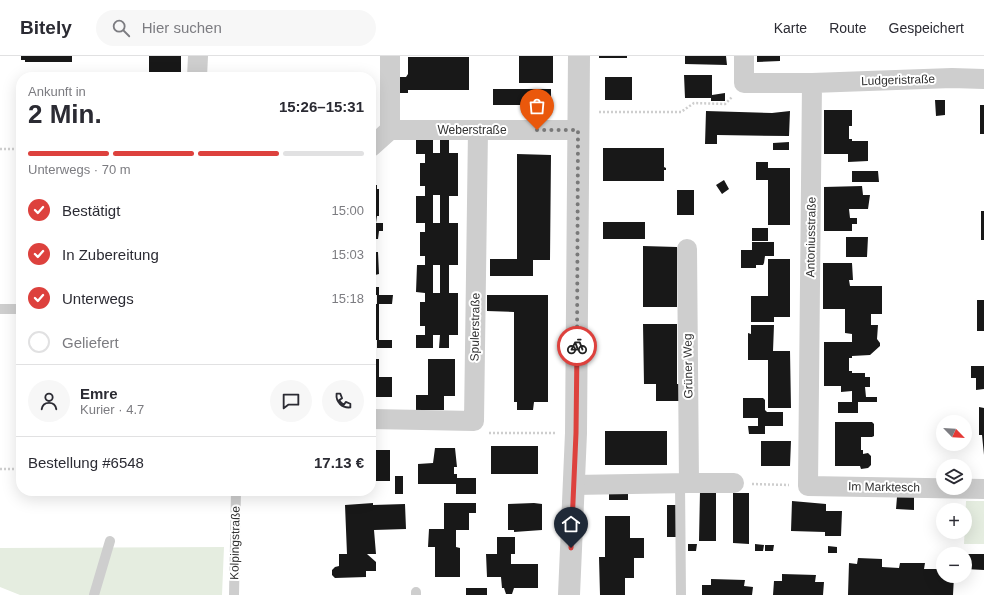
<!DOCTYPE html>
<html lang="de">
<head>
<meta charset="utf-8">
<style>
	:root { --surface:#fff; --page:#f7f7f7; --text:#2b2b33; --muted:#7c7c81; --line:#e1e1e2; --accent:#dd413d }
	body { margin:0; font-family:Helvetica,sans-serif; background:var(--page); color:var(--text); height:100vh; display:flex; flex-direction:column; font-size:15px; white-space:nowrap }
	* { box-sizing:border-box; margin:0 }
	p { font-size:13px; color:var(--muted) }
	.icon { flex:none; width:22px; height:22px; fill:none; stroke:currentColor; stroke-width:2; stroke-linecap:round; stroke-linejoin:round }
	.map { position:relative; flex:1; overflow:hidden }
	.sheet { position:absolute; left:16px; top:16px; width:360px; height:424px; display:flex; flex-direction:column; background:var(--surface); border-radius:16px; box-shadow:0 4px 16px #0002 }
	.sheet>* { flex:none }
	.needle { width:26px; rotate:115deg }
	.buttons { position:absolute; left:936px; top:359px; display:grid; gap:8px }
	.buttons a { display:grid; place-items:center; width:36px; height:36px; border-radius:50%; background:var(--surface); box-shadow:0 4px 16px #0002; font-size:20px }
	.pin { position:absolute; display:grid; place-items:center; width:34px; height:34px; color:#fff; margin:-41px -17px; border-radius:50% 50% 50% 0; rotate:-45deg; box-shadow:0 0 4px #0007 }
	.pin .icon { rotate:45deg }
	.courier { position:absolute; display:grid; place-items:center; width:40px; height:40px; margin:-20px; border:3px solid #dd413d; border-radius:50%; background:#fff; color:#222; box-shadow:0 1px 5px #0007 }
	.overview em { font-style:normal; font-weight:700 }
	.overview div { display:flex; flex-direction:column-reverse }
	.overview { display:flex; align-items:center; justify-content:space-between; height:68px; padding:0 12px }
	h1 { font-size:26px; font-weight:700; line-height:30px }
	.bar { display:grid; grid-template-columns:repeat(4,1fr); gap:6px 4px; align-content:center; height:48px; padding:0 12px }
	.bar i { height:5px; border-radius:3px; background:var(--line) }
	.bar .active { background:var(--accent) }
	.bar p { grid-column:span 4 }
	.line { display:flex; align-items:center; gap:10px; padding:0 12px; border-top:1px solid var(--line) }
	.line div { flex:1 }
	.round { display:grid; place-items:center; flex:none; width:42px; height:42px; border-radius:21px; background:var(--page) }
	ol { padding:0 12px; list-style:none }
	li { display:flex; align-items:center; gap:12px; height:44px }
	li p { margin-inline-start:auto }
	li .icon { padding:4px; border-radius:50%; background:var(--accent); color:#fff; stroke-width:4 }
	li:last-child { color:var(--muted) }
	li i { width:22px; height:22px; border:2px solid var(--line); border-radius:50% }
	header { display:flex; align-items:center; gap:24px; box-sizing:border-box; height:56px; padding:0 20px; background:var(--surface); border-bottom:1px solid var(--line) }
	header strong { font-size:19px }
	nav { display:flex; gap:22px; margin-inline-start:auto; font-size:14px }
	.search { width:280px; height:36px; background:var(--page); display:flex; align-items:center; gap:10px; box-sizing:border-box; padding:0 14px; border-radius:22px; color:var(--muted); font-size:15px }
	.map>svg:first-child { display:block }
</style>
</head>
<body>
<header>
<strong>Bitely</strong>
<div class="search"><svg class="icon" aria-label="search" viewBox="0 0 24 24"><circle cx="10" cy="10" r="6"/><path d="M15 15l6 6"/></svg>Hier suchen</div>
<nav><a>Karte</a><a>Route</a><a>Gespeichert</a></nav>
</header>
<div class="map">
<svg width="984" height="539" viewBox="0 0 984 539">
	<rect width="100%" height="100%" fill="#fff"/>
	<path fill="#e5ede0" d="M966,445h18v43h-20z
		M224,491l-2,48h-202l-20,-8v-39z"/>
	<path fill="#181818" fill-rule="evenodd" d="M21,0h51v6h-47v-2h-4z
		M149,0h32v21h-32z
		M519,0h34v27h-34z
		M599,0h28v2h-28z
		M685,0h41l1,9 -42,-1z
		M757,0h23v5l-23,1z
		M408,1h61v33h-61v3h-8v-16h6l2,-3z
		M684,19h28v20l13,-2v8h-14v-3h-26z
		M605,21h27v23h-27z
		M493,33h58v16h-58z
		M935,44h10v15l-9,1z
		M980,49h4v29h-4z
		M824,54h28v16h-3v13h3v2h16v20l-20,1v-8h-24z
		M706,55l66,2 18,-2 -1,25 -72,-1v9h-12z
		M416,84h17v13h7v-13h9v13h9v43h-9v27h9v42h-9v28h9v42h-9v13h-10l1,-13h-7v13h-17v-13h9v-9h-5v-24h5v-9l-9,-1 1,-27h8v-9h-5v-24h5v-9h-9v-27h9v-10h-5v-23h5v-9h-9zM433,139h7v28h-7zM433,209h7v28h-7z
		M789,86v8h-16v-7z
		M603,92h61v19l2,1v2h-2v11h-61z
		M517,98l34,1 -1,105h-17v16h-43v-17h27z
		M756,106h12v6h22v57h-22v-45h-12z
		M852,115h26l1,11h-27z
		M724,124l5,9 -7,5 -6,-9z
		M371,129h6v4h2v27h-2l-1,7h7v8h-4l-1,8h-7z
		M862,130l1,9h7l-2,14h-19l1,9h7v6h-5v7h-28v-44z
		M677,134h17v25h-17z
		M981,155h3v29h-3z
		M603,166h42v17h-42z
		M752,172h16v13h-16z
		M846,181h22l-1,20h-21z
		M752,186h22v14h-9l-1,7 -1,2h-7v3h-15v-18h11z
		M643,190l34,1v60h-34z
		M371,196h7l1,22 -8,2z
		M768,203h22v58h-16v5h-23v-26h17z
		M823,207h29l1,17h-4l1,6h32v28h-11v11h7l-1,14 3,4v3l-10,9 -18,1v2h-3v13h3v2h13v4h5v10h-5l1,10h11v5h-19v11h-20v-11h14v-11l-11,1v-6h-17v-44h28v-8l-7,-1v-24h-22z
		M371,231h8v8h14l-1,9h-13v36h13v8h-15v-8h-6v-36h6v-9h-6z
		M487,239h61v107h-14l-1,8h-16v-8h-3v-90l-27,-1z
		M977,244h7v31h-7z
		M643,268h34v60h4v17h-25v-17h-12z
		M751,269h23l-1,26h17l1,57h-23v-48h-20v-27l3,1z
		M371,303h8v18h13v20h-16v-5l-5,1z
		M428,303h27v37h-11v14h-28v-15h12z
		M971,310h13v23l-8,1v-12h-5z
		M743,342h20l2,2v10l2,2h16v14h-18v8h-16l-1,-8h10v-8h-15z
		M979,351l5,1v47l-2,-20h-3z
		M835,366h37l2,2v12l-2,1h-11v13h2v4l5,-1 3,3v9l-3,3 -7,1 -1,-3h-25z
		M605,375h62v34h-62z
		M761,385h30l-1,25h-29z
		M491,390h47v28h-47z
		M435,392h20l2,19h-3v7h3v4h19v16h-20v-10h-38v-20l15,-1z
		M371,394h19v31h-19z
		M395,420h8v18h-8z
		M700,435h16v50h-17z
		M609,436h19v8h-19z
		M733,437h16v51l-16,-1z
		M897,441h17v13l-18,-1z
		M792,445l34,3v7h16l-1,25h-16v-4l-34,-1z
		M373,447v2l32,-1 1,25 -32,1 2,24h-9l9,8v9h-10v6l-31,1 -3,-3v-5l3,-3 4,-1v-12h8l-2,-49z
		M444,447h32v10h-7v17h-13v17l4,1v29h-25v-30h-7l1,-18h15z
		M534,447l8,1v26l-28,2v-2h-6v-26z
		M667,449h10v32h-10z
		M605,460h25v22h14v20h-10v20h-9v17h-25l-1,-38h6z
		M497,481h18v17h-4v10h27v24h-24l-2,6h-6l-2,-6h-2l-1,-11h-14l-1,-23h11z
		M688,488h9l-1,7h-8z
		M755,488l9,1 -1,6h-8z
		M765,489h9l-1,6h-8z
		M828,490l9,1v6h-9z
		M965,498h19v16l-19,-1z
		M858,502l24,1v8l17,1 1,-5h25l-1,6h18l1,-5v12h11l-1,19h-105l1,-32 8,1z
		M782,518l34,1 -1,7h9l-1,13h-50l1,-14h8z
		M711,523l34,1 -1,6 9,1 -1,8h-50v-10h9z
		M466,532h21v7h-21z"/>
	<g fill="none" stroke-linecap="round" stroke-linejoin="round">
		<path stroke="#cecece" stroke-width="2.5" stroke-dasharray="2 2" stroke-linecap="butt" d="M599,56h82l13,-9 31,1 7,-7
			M0,93h21
			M489,377h67
			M0,413h21
			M752,428l37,1"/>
		<path stroke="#cecece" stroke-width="10" d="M0,253h21
			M680,427l1,112
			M416,536v3
			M94,539l16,-54
			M234,539l2,-104"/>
		<path stroke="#cecece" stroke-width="20" d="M744,0v27h68l-4,403 176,3
			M197,21l1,-21
			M812,27l140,-5 32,1
			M390,74v-74
			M371,91l19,-17h188
			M371,363l103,2 4,-291
			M689,427h45
			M574,429l115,-2 -2,-234"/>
		<path stroke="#cecece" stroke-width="22" d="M569,539l7,-162 3,-377"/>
	</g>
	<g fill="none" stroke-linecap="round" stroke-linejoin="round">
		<path stroke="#797979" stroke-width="4" stroke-dasharray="0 7.2" d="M537,74h41l-1,216"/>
		<path stroke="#dd413d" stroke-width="5" d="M571,492l5,-115 1,-87"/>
	</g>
	<g text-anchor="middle" stroke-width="4" stroke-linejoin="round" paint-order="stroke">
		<g font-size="12" fill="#313131" stroke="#fff">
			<text transform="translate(898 24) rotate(-2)" y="4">Ludgeristraße</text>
			<text x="472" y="78">Weberstraße</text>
			<text transform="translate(811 181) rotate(-89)" y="4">Antoniusstraße</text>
			<text transform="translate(475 271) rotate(-89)" y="4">Spulerstraße</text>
			<text transform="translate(688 310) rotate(-91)" y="4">Grüner Weg</text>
			<text transform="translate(884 431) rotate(1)" y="4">Im Marktesch</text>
			<text transform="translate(235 487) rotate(-89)" y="4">Kolpingstraße</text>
		</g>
	</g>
</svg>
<div class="buttons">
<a><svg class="needle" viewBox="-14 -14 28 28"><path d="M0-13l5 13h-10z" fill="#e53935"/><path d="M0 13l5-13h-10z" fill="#7c7c81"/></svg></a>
<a><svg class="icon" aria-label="layers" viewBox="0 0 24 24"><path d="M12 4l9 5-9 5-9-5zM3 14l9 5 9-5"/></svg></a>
<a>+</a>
<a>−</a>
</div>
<div class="pin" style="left:537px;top:74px;background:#ea580c"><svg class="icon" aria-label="bag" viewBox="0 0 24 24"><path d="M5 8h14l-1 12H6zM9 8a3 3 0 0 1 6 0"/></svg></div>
<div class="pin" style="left:571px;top:492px;background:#1f2937"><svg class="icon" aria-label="home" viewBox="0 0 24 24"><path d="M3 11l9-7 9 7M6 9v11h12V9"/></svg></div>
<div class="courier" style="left:577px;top:290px"><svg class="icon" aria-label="bike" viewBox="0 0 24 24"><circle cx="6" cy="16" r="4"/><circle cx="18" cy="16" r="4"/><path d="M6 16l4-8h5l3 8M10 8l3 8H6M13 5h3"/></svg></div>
<section class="sheet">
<div class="overview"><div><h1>2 Min.</h1><p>Ankunft in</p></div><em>15:26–15:31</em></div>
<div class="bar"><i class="active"></i><i class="active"></i><i class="active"></i><i></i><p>Unterwegs · 70 m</p></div>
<ol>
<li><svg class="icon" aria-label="check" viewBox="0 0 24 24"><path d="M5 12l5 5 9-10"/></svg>Bestätigt<p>15:00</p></li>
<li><svg class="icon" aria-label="check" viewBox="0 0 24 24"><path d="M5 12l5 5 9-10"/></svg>In Zubereitung<p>15:03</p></li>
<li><svg class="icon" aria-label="check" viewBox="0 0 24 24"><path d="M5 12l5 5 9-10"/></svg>Unterwegs<p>15:18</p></li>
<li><i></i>Geliefert</li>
</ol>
<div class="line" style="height:72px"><a class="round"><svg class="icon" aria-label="person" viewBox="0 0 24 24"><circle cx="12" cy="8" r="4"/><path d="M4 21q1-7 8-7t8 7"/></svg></a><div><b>Emre</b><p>Kurier · 4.7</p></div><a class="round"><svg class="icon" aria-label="chat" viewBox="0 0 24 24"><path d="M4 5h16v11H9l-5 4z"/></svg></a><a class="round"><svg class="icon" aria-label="phone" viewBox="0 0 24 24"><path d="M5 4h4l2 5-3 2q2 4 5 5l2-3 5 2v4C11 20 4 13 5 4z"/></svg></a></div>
<div class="line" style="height:52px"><div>Bestellung #6548</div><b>17.13 €</b></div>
</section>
</div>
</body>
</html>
